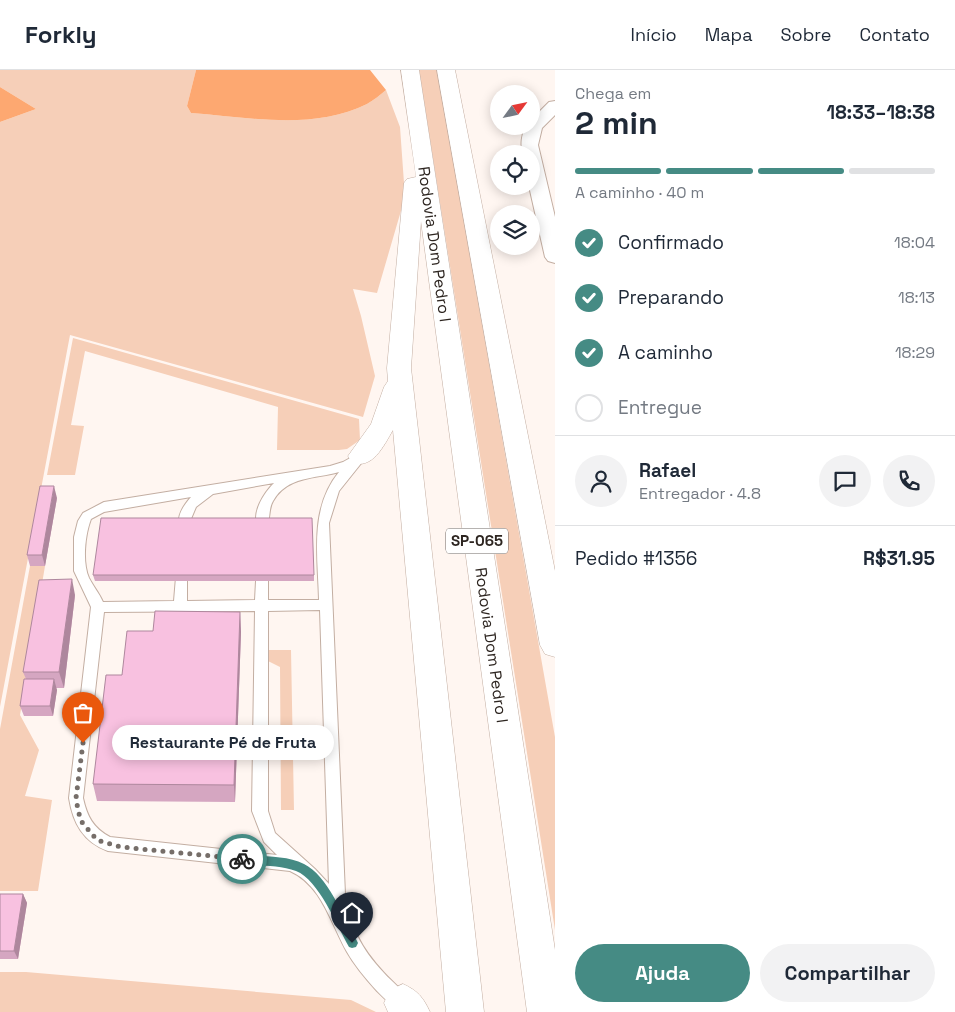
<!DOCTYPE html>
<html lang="pt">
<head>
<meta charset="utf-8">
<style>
	:root { --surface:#fff; --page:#f2f2f3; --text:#1f2937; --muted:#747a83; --line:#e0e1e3; --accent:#458b84 }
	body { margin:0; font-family:"Space Grotesk",sans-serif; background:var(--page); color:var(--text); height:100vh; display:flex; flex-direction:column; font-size:19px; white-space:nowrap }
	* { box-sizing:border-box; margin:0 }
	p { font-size:16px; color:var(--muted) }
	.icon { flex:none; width:28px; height:28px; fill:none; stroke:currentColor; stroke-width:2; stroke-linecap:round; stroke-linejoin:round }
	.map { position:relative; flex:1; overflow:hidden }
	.drawer { display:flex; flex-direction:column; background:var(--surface); width:400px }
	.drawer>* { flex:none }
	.needle { width:32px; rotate:57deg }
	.tools { position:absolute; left:490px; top:15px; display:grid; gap:10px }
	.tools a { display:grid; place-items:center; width:50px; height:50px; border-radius:50%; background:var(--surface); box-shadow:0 2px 12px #0003; font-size:25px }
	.pin { position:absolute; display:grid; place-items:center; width:42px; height:42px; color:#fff; margin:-51px -21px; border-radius:50% 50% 50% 0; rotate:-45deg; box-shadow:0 0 5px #0007 }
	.pin .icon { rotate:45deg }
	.courier { position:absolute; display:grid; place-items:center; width:50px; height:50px; margin:-25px; border:4px solid #458b84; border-radius:50%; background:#fff; color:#222; box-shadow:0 1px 6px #0007 }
	.bubble { position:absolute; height:35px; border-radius:18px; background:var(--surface); box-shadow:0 2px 12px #0003; font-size:16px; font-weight:600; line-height:35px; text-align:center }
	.headline em { font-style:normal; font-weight:600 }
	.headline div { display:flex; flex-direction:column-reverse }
	.headline { display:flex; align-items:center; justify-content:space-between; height:85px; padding:0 20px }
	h1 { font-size:32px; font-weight:600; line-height:38px }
	.bar { display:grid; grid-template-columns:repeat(4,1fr); gap:8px 5px; align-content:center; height:60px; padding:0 20px }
	.bar i { height:6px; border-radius:4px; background:var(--line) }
	.bar .active { background:var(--accent) }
	.bar p { grid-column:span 4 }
	.line { display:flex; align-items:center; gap:12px; padding:0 20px; border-top:1px solid var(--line) }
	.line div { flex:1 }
	.round { display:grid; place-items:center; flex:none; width:52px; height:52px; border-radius:26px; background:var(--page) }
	ol { padding:0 20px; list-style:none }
	li { display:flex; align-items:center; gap:15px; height:55px }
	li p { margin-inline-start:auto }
	li .icon { padding:5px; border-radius:50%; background:var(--accent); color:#fff; stroke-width:4 }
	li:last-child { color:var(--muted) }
	li i { width:28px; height:28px; border:2px solid var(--line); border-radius:50% }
	.cta { display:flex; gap:10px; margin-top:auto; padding:10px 20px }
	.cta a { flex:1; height:58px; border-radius:30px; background:var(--accent); color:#fff; font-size:20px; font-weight:600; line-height:58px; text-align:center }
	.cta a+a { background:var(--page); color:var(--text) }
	header { display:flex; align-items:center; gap:30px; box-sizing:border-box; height:70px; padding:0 25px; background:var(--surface); border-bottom:1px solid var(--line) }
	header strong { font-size:24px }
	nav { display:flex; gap:28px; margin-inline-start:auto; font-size:18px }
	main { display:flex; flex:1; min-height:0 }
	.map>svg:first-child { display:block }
</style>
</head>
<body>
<header>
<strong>Forkly</strong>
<nav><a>Início</a><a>Mapa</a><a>Sobre</a><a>Contato</a></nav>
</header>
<main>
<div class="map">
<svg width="555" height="942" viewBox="0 0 555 942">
	<rect width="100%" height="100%" fill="#fff6f1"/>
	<path fill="#f6cfb8" d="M0,0h196l-9,36 4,7c57,4 122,18 176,-9 7,-4 13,-9 19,-14l14,37 5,70 -28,96 -24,-4 8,27 14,60 -12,41 -293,-82 -70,372v-585l36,-13 -36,-22z
		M419,0h20l-1,5 117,662v193z
		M73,268l286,81 1,21 -13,9 -8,1h-62l1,-43 -193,-56 -14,74 13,1 -9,49h-28z
		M30,496h15l-25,149 19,35 -14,46 27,4 -14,91h-38v-162z
		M268,580h23l3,160h-13l-1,-143 -12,-6z
		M0,902h26l325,28 25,12h-376z"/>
	<path fill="#fda871" d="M196,0h174l16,20c-6,5 -12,10 -19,14 -54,27 -119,13 -176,9l-4,-7z
		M0,17l36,22 -36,13z"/>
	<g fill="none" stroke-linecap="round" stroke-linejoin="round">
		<defs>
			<path id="service" d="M361,382l6,4 -28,35 -10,32 16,371c7,35 14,52 39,79 8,9 21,18 25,29l-2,6 -6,2c-9,-3 -17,-12 -24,-19 -11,-12 -22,-25 -30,-39 -16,-28 -25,-67 -57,-81l-182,-20c-25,-9 -35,-28 -39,-53l22,-191 -17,-36v-34l4,-16 5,-8 21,-11 226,-36 13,-4zM339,402c-30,37 -21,83 -20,128h-51v-19l-1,-4h-10l-1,4 -1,19 -68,1v-20l-1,-4h-10l-2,24 -71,1c-4,-9 -10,-16 -14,-24 -7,-16 -4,-43 2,-59l13,-7 87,-15c-7,8 -15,19 -11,29h8l8,-19 17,-13 61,-11c-10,10 -23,30 -16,44h8c5,-8 2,-18 7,-26 14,-25 42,-22 66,-29zM320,540l9,274 -14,-15 -40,-36 -7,-22v-200zM255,541l-3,200 12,31 13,13 -167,-18c-17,-9 -23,-21 -27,-39l21,-186z"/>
			<path id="minor" d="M555,31v14l-13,13 -4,17 17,72v46l-7,-2 -3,-4 -16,-71h2v-32h-9c-1,-11 -1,-18 4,-28h5v-6l18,-18z"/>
			<path id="motorway" d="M401,0h18l136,880v62h-28l-106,-791 -10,147 73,644h-38l-53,-582c-10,17 -20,39 -41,33l-4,-7 23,-32 13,-37 4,-6 -1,-13 17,-185 3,-4 9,-2z
				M437,0h18l100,501v86l-10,-3 -5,-9z
				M403,914c15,7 20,13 27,28h-42l-4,-9 6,-13z"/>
		</defs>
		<use href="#service" stroke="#c3aea2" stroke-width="2"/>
		<use href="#minor" stroke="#c3aea2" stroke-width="2"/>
		<use href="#motorway" stroke="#c3aea2" stroke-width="1"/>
		<use href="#service" fill="#fff" fill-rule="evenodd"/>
		<use href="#minor" fill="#fff" fill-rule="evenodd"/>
		<use href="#motorway" fill="#fff" fill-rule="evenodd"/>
	</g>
	<path fill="#d5a6c1" d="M57,428l-12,68h-15l-3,-11z
		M93,505h221v6h-219z
		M75,525l-11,93h-8l1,2 -4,26h-29l-4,-10 6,-27 -3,-7z
		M240,542l1,20 -6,170 -138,-1 -4,-17 29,-109 31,-44z
		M0,824h23l4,9 -9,56h-18z"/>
	<path fill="#ae879d" d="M54,416l3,12 -12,68 -3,-11z
		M72,509l3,16 -11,93 -5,-16z
		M240,542l1,20 -6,170 -1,-17z
		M54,609l3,11 -4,26 -3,-10z
		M23,824l4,9 -9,56 -4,-8z"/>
	<path fill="#f8c1e0" stroke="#ae879d" d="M40,416h14l-12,69h-15z
		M101,448h211l2,57h-221z
		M72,509l-13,93h-36l16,-92z
		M155,541l85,1 -6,173 -141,-1 13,-109h16l5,-44h26z
		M24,609h30l-4,27h-30z
		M0,824h23l-9,57h-14z"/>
	<path fill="#458b84" d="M242,785c20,2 44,0 62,9 23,11 40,53 52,75l2,4 -2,4 -4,1 -3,-1c-12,-21 -30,-67 -53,-76 -16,-6 -37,-5 -54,-7l-5,-5z"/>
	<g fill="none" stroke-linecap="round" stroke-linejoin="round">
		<path stroke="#766e69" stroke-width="5" stroke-dasharray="0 9" d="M83,673l-7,55 2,12 3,11 16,19 24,7 121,12"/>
	</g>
	<g text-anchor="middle" stroke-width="4" stroke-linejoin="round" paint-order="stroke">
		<rect fill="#fff" stroke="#6c6663" stroke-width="1" x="446" y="458.5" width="62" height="25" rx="4"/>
		<g font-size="15" font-weight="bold" fill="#2d2520">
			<text x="477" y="476">SP-065</text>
		</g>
		<g font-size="16" fill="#2d2520" stroke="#fff">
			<text transform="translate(435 174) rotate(82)" y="6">Rodovia Dom Pedro I</text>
			<text transform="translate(492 575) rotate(82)" y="6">Rodovia Dom Pedro I</text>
		</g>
	</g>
</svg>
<div class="tools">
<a><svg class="needle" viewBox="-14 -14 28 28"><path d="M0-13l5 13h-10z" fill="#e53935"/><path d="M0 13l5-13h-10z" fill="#747a83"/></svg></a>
<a><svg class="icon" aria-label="locate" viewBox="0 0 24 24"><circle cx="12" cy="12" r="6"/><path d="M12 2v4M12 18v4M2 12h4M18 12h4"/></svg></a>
<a><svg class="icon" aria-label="layers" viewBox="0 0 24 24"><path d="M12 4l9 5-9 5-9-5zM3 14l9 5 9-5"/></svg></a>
</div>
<div class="pin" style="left:83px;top:673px;background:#ea580c"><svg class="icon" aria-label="bag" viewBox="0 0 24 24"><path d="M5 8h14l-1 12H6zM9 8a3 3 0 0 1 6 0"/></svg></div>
<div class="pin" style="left:352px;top:873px;background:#1f2937"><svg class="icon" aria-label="home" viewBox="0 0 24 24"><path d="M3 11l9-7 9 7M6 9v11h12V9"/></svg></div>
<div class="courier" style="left:242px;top:789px"><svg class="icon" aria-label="bike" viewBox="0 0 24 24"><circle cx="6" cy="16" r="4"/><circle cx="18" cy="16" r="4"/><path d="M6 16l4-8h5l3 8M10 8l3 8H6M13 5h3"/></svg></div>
<div class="bubble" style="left:112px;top:655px;width:222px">Restaurante Pé de Fruta</div>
</div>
<section class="drawer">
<div class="headline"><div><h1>2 min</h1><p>Chega em</p></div><em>18:33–18:38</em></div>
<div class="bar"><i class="active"></i><i class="active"></i><i class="active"></i><i></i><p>A caminho · 40 m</p></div>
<ol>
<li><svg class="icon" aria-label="check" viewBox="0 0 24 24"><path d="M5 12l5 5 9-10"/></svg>Confirmado<p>18:04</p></li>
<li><svg class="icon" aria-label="check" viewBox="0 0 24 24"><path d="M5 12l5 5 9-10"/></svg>Preparando<p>18:13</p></li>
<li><svg class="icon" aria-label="check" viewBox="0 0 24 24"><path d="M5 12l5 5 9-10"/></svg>A caminho<p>18:29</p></li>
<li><i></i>Entregue</li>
</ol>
<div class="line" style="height:90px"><a class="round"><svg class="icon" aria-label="person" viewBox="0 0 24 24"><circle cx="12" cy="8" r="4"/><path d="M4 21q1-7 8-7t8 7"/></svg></a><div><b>Rafael</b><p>Entregador · 4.8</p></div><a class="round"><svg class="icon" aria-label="chat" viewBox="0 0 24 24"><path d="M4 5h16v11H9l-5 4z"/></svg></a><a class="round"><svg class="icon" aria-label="phone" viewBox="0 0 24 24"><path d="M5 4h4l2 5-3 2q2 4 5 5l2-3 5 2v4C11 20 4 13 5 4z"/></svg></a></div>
<div class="line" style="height:65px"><div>Pedido #1356</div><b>R$31.95</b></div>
<div class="cta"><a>Ajuda</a><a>Compartilhar</a></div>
</section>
</main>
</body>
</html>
